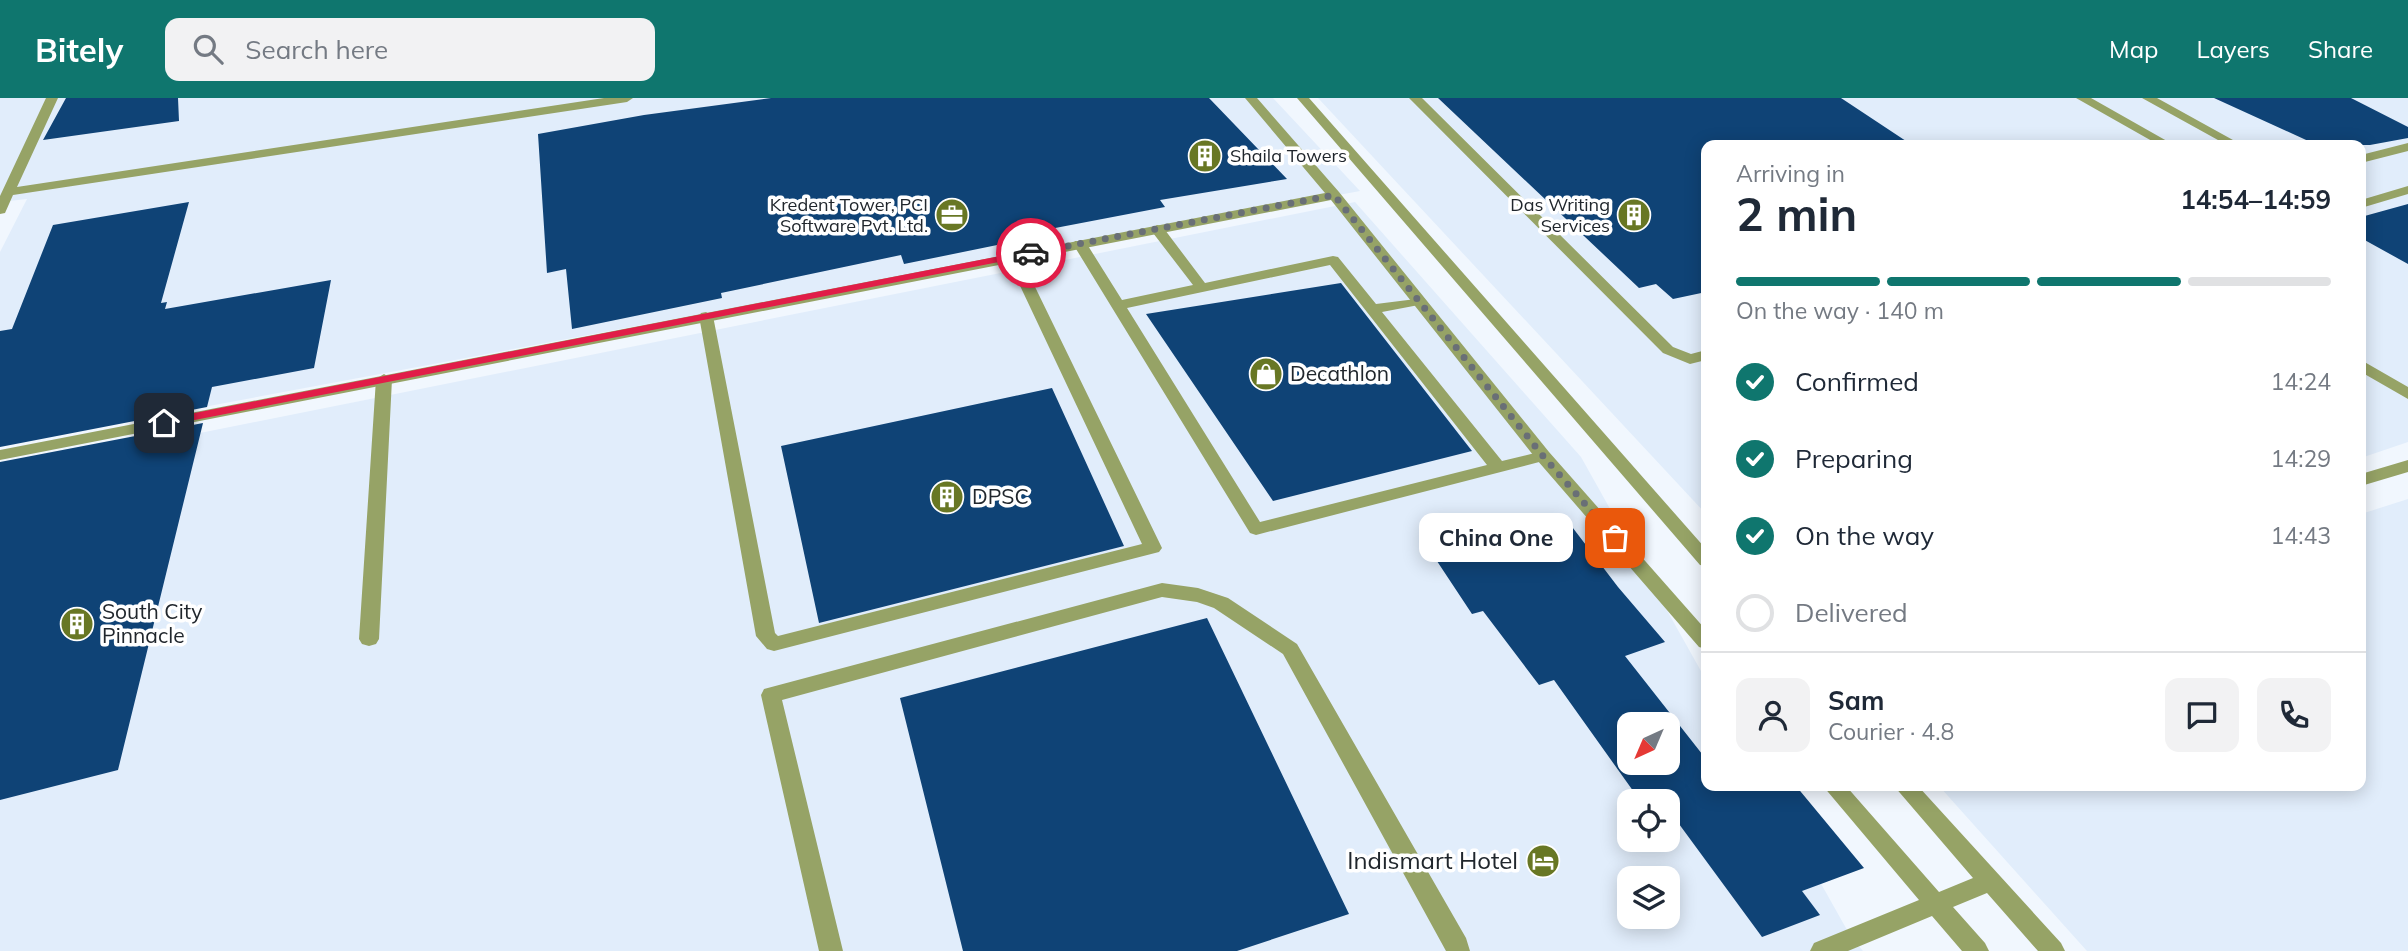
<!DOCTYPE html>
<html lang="en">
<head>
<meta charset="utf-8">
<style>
	:root { --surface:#fff; --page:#f2f2f3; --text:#1f2937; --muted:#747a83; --line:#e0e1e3; --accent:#0f766e }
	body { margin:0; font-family:Mulish,sans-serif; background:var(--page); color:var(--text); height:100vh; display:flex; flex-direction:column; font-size:26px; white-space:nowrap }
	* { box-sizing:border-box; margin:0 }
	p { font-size:23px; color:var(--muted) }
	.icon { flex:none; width:38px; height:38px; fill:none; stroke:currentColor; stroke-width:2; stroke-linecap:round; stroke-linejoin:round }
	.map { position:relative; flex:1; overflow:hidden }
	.panel { position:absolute; left:1701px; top:42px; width:665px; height:651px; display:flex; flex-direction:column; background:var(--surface); border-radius:14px; box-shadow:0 4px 18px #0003 }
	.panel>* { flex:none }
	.needle { width:46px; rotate:224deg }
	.fabs { position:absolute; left:1617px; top:614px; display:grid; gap:14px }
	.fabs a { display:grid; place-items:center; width:63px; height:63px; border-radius:14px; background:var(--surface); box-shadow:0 4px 18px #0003; font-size:35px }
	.pin { position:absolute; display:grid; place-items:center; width:60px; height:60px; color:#fff; margin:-30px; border-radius:14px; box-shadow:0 4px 10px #0006 }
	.courier { position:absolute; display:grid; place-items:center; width:70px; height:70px; margin:-35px; border:5px solid #e11d48; border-radius:50%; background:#fff; color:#222; box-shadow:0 2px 9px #0007 }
	.bubble { position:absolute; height:49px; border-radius:14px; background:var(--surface); box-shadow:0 4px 18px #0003; font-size:23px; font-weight:700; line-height:49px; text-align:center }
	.head em { font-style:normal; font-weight:700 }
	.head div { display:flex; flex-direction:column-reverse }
	.head { display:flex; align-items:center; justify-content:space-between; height:119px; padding:0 35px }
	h1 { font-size:46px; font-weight:700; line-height:52px }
	.bar { display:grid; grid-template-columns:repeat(4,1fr); gap:10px 7px; align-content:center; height:84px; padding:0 35px }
	.bar i { height:9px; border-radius:5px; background:var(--line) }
	.bar .selected { background:var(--accent) }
	.bar p { grid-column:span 4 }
	.line { display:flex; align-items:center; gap:18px; padding:0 35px; border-top:2px solid var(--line) }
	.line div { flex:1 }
	.round { display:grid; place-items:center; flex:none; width:74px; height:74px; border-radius:14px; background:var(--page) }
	ol { padding:0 35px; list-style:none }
	li { display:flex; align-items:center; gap:21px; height:77px }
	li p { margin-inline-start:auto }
	li .icon { padding:7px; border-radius:50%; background:var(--accent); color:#fff; stroke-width:4 }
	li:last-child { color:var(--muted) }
	li i { width:38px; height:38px; border:4px solid var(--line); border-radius:50% }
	header { display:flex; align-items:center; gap:42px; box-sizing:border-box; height:98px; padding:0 35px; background:var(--accent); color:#fff }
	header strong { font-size:33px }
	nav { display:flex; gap:38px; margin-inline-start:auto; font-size:24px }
	.search { width:490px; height:63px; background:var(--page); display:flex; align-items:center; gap:18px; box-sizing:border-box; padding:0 24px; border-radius:14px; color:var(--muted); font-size:26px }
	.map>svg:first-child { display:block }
</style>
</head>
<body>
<header>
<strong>Bitely</strong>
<div class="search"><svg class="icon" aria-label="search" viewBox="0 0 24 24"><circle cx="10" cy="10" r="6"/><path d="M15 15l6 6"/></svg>Search here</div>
<nav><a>Map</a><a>Layers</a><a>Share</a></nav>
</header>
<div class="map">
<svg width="2408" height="853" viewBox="0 0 2408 853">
	<rect width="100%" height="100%" fill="#f1f7fe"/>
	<path fill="#e1edfb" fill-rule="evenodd" d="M0,0h1273l87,93 -1360,254v-193l27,-53 -27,3z
		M1318,0h1090v344l-47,16v-313h-655v369z
		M1355,104l226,255 125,223v106h60l85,151 12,14h-1863v-478zM1629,626h39v39h-39zM1629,704h39v38h-39zM1629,780h39v39h-39z
		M2408,401v452h-321l-148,-165h422v-272z"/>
	<path fill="#0f4376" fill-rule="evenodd" d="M66,0h112l1,23 -136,19z
		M771,0h438l78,81 -127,21 5,7 -136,26 3,5 -128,26 -3,-9 -180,38 1,5 -150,31 -6,-60 -19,4 -9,-139 106,-19z
		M1438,0h403l71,47h-206v147l-33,7 -17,-15 -17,4z
		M2214,0h137l57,29v11l-38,7h-53z
		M189,104l-28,101 6,-1 -2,7 166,-29 -17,88 -102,19 -5,20 -207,40v-116l12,-2 41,-104z
		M2408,106v60l-47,-26v-21z
		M1341,185l131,168 -199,50 -127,-187z
		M1052,290l72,158 -305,77 -38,-177z
		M203,325l-85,347 -118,30v-338z
		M1563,417l55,72 47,55 -40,14 81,103v27h90l68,82 -62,23 18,24 -58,22 -94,-128v-7h-27l-87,-122 -15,5 -56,-74 -11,3 -43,-65zM1629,626h39v39h-39z
		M1207,520l142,296 -112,37h-274l-63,-253z"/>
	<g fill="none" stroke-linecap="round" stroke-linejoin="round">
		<path fill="#96a366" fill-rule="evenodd" d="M1409,0h13l251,249 18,7 15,-4v10l-16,4 -27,-11z
			M2076,0h15l83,47h-15z
			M2142,0h15l85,47h-15z
			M2408,45v8l-47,12v-8z
			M2408,88v8l-47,14v-8z
			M1157,127l5,1 43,57 128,-27 5,1 38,47 48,-6 2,3 -2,3 -42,8 120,149 41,-10 8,5 -8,5 -287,74 -6,-2 -177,-289 2,-3h10l37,59 71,-15 -43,-56zM1330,167l157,200 -227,57 -133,-214z
			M1013,154l7,4 142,292 -3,4 -385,99 -7,-2 -11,-13 -57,-320 2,-3 5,-1 7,4 62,317 3,3 364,-92 -136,-288z
			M2361,262l47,27v12l-47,-27z
			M384,276l8,5 -13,260 -3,5 -7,2 -7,-2 -3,-5 17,-260z
			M1162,485l36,5 30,10 69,46 169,294 4,13h-24l-163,-297 -69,-46 -17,-6 -35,-5 -380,103 61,251h-24l-58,-256 3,-6z"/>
		<path fill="#96a366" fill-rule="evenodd" d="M46,0h12l-41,89 587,-89h29l-6,4 -614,93 -8,18 -5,1v-18z
			M1245,0h12l82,94 210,260 157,178v19l-7,-2 -162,-187 -206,-260 -1331,260v-10l1325,-257z
			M1297,0h12l397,451v17l-6,-1z
			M2408,362v12l-47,14v-12z
			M1823,688h23l93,106 34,-14 -79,-92h24l143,157 4,8h-27l-51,-58 -34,14 32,36 4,8h-27l-30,-35 -84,35h-38l4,-8 105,-43z"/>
	</g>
	<path fill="#e11d48" d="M1031,152l3,1v4l-870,171 -5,-3 5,-4z"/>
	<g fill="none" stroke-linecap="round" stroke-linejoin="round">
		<path stroke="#696f76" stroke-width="7" stroke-dasharray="0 12.6" d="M1031,155l303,-58 209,261 72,82"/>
	</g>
	<defs>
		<symbol id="building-disc" viewBox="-11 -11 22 22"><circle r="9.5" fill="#687724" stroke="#fff"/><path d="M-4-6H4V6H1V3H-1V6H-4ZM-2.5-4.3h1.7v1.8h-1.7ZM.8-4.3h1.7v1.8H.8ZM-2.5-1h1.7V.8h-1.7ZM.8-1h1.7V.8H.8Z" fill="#fff"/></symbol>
		<symbol id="office-disc" viewBox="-11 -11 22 22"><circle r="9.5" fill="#687724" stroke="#fff"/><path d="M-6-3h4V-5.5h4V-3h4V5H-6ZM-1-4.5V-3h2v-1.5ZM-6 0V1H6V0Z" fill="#fff"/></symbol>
		<symbol id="shop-disc" viewBox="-11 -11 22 22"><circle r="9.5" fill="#687724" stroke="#fff"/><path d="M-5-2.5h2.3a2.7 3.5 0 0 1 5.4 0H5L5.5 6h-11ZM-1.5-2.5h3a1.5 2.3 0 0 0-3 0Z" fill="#fff"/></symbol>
		<symbol id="hotel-disc" viewBox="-11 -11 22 22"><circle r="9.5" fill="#687724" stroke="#fff"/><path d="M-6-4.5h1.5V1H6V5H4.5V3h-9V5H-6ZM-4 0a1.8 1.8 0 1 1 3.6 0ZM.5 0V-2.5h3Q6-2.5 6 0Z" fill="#fff"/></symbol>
	</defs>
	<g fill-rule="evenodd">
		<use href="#building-disc" x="1186" y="39" width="38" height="38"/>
		<use href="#office-disc" x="933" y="98" width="38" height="38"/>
		<use href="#building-disc" x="1615" y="98" width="38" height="38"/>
		<use href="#shop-disc" x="1247" y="257" width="38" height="38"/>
		<use href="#building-disc" x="928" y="380" width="38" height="38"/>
		<use href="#building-disc" x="58" y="507" width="38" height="38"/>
		<use href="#hotel-disc" x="1524" y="744" width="38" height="38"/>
	</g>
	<g text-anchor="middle" stroke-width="7" stroke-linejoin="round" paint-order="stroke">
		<g font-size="18" fill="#20262c" stroke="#fff" text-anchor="end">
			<text x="1230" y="64" text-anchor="start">Shaila Towers</text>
			<text x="928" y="113">Kredent Tower, PCI<tspan x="928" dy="21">Software Pvt. Ltd.</tspan></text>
			<text x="1610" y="113">Das Writing<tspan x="1610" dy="21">Services</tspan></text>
		</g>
		<g font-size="21" fill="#20262c" stroke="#fff" text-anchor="start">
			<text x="1290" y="283">Decathlon</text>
			<text x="972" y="406">DPSC</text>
			<text x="102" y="521">South City<tspan x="102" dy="24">Pinnacle</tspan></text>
		</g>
		<g font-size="24" fill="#20262c" stroke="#fff" text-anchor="end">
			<text x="1518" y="771">Indismart Hotel</text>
		</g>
	</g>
</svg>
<div class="fabs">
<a><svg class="needle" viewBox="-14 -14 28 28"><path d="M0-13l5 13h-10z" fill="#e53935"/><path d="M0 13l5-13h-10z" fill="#747a83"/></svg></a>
<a><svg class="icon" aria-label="locate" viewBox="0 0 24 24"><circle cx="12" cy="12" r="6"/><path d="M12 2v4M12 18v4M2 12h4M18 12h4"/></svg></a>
<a><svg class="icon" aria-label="layers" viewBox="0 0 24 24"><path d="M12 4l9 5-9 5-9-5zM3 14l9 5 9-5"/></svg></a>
</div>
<div class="pin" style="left:1615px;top:440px;background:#ea580c"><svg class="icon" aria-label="bag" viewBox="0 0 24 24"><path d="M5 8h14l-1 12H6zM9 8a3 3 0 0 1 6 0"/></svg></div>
<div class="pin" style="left:164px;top:325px;background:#1f2937"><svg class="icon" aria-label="home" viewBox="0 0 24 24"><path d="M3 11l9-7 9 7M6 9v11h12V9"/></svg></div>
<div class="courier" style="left:1031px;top:155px"><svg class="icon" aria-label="car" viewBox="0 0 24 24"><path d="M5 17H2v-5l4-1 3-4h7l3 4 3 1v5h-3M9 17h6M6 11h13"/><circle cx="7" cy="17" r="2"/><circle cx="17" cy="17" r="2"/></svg></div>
<div class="bubble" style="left:1419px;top:415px;width:154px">China One</div>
<section class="panel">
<div class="head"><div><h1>2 min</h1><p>Arriving in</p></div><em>14:54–14:59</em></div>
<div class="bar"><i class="selected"></i><i class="selected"></i><i class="selected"></i><i></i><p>On the way · 140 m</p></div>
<ol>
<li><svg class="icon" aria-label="check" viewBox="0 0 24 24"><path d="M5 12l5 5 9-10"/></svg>Confirmed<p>14:24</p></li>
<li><svg class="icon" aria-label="check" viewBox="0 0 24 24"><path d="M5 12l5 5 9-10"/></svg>Preparing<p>14:29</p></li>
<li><svg class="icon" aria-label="check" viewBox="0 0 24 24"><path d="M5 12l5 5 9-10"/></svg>On the way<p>14:43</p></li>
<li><i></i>Delivered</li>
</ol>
<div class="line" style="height:126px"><a class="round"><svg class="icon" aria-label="person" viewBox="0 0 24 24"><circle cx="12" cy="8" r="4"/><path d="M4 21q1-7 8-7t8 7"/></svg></a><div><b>Sam</b><p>Courier · 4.8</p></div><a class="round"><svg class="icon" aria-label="chat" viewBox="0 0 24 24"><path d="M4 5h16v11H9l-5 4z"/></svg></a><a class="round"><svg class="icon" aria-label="phone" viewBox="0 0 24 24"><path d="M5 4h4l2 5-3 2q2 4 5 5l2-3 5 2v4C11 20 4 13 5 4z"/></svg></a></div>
</section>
</div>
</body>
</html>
